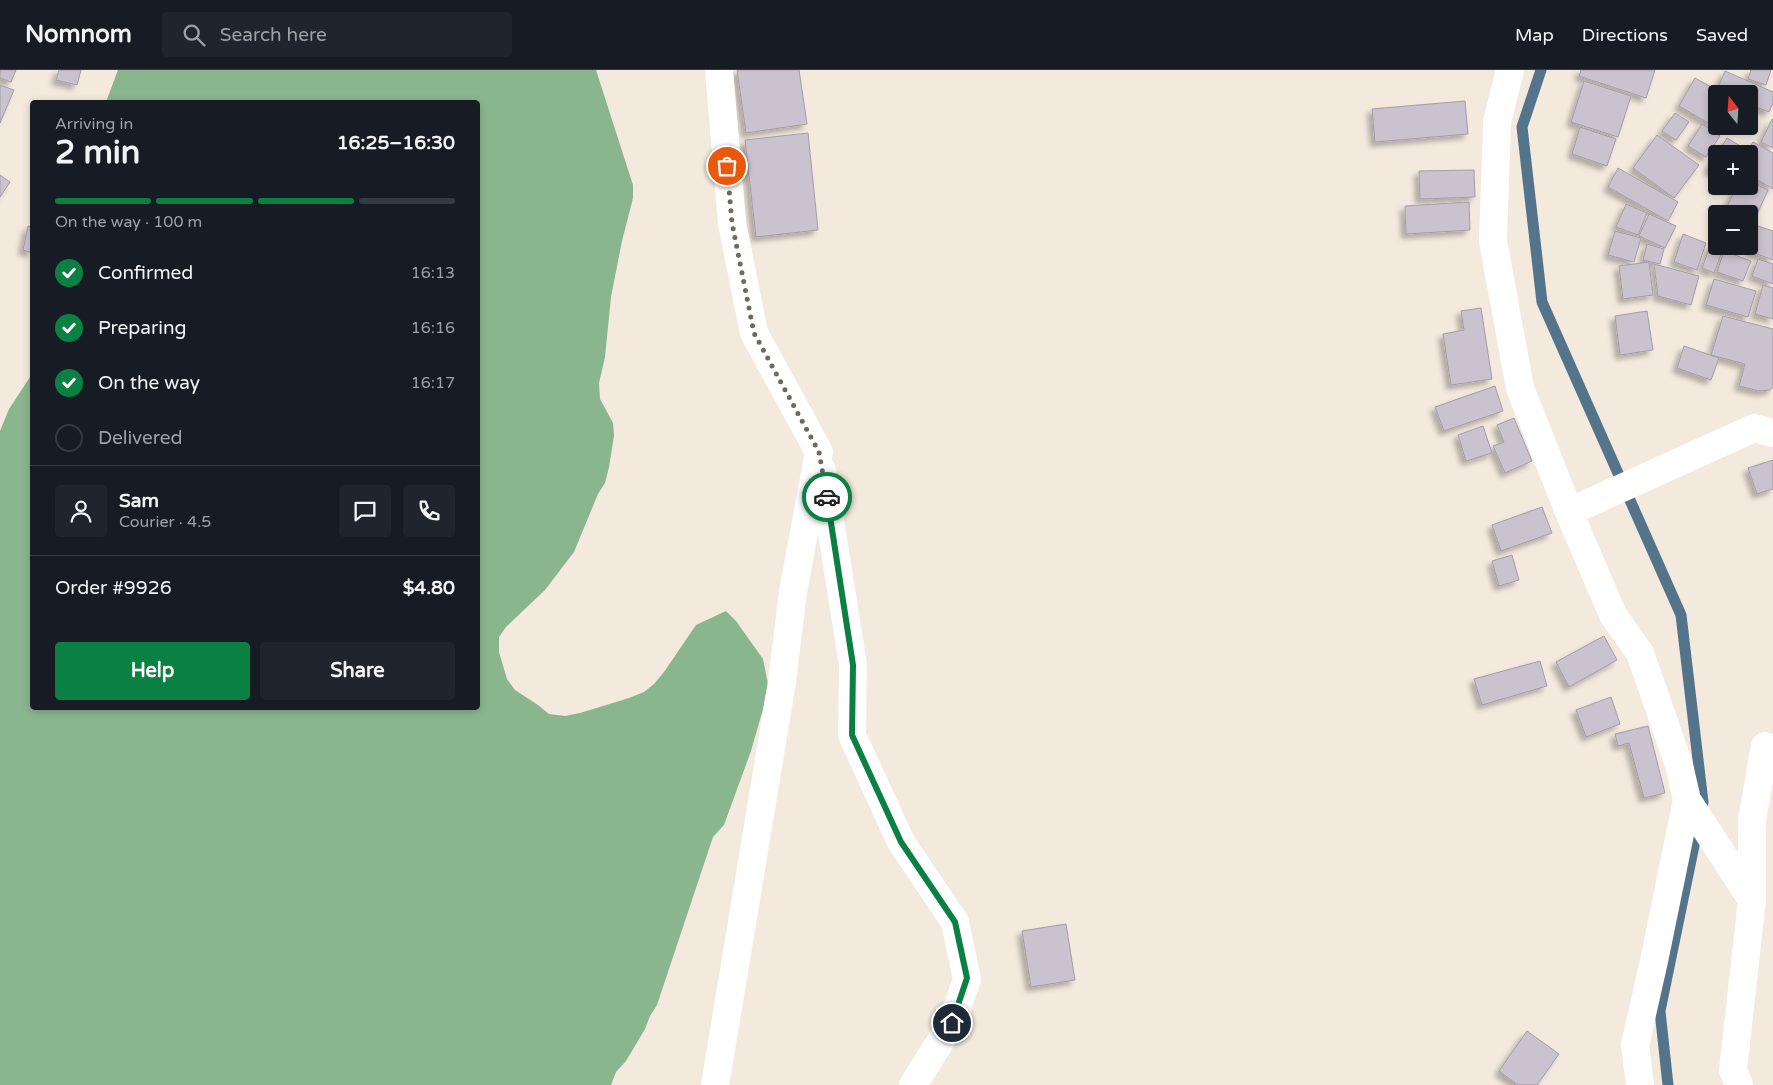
<!DOCTYPE html>
<html lang="en">
<head>
<meta charset="utf-8">
<style>
	:root { --surface:#171b24; --page:#20242c; --text:#f1f3f6; --muted:#9ea1a6; --line:#363941; --accent:#0b8043 }
	body { margin:0; font-family:"Varela Round",sans-serif; background:var(--page); color:var(--text); height:100vh; display:flex; flex-direction:column; font-size:19px; white-space:nowrap }
	* { box-sizing:border-box; margin:0 }
	p { font-size:16px; color:var(--muted) }
	.icon { flex:none; width:28px; height:28px; fill:none; stroke:currentColor; stroke-width:2; stroke-linecap:round; stroke-linejoin:round }
	.map { position:relative; flex:1; overflow:hidden }
	.sheet { position:absolute; left:30px; top:30px; width:450px; height:610px; display:flex; flex-direction:column; background:var(--surface); border-radius:5px; box-shadow:0 2px 8px #0003 }
	.sheet>* { flex:none }
	.needle { width:32px; rotate:343deg }
	.buttons { position:absolute; left:1708px; top:15px; display:grid; gap:10px }
	.buttons a { display:grid; place-items:center; width:50px; height:50px; border-radius:5px; background:var(--surface); box-shadow:0 2px 8px #0003; font-size:25px }
	.pin { position:absolute; display:grid; place-items:center; width:42px; height:42px; color:#fff; margin:-21px; border:2px solid #fff; border-radius:50%; box-shadow:0 1px 5px #0007 }
	.courier { position:absolute; display:grid; place-items:center; width:50px; height:50px; margin:-25px; border:4px solid #0b8043; border-radius:50%; background:#fff; color:#222; box-shadow:0 1px 6px #0007 }
	.headline em { font-style:normal; font-weight:700 }
	.headline div { display:flex; flex-direction:column-reverse }
	.headline { display:flex; align-items:center; justify-content:space-between; height:85px; padding:0 25px }
	h1 { font-size:32px; font-weight:700; line-height:38px }
	.bar { display:grid; grid-template-columns:repeat(4,1fr); gap:8px 5px; align-content:center; height:60px; padding:0 25px }
	.bar i { height:6px; border-radius:4px; background:var(--line) }
	.bar .on { background:var(--accent) }
	.bar p { grid-column:span 4 }
	.line { display:flex; align-items:center; gap:12px; padding:0 25px; border-top:1px solid var(--line) }
	.line div { flex:1 }
	.round { display:grid; place-items:center; flex:none; width:52px; height:52px; border-radius:5px; background:var(--page) }
	ol { padding:0 25px; list-style:none }
	li { display:flex; align-items:center; gap:15px; height:55px }
	li p { margin-inline-start:auto }
	li .icon { padding:5px; border-radius:50%; background:var(--accent); color:#fff; stroke-width:4 }
	li:last-child { color:var(--muted) }
	li i { width:28px; height:28px; border:2px solid var(--line); border-radius:50% }
	.cta { display:flex; gap:10px; margin-top:auto; padding:10px 25px }
	.cta a { flex:1; height:58px; border-radius:5px; background:var(--accent); color:#fff; font-size:20px; font-weight:700; line-height:58px; text-align:center }
	.cta a+a { background:var(--page); color:var(--text) }
	header { display:flex; align-items:center; gap:30px; box-sizing:border-box; height:70px; padding:0 25px; background:var(--surface); border-bottom:1px solid var(--line) }
	header strong { font-size:24px }
	nav { display:flex; gap:28px; margin-inline-start:auto; font-size:18px }
	.search { width:350px; height:45px; background:var(--page); display:flex; align-items:center; gap:12px; box-sizing:border-box; padding:0 18px; border-radius:5px; color:var(--muted); font-size:19px }
	.map>svg:first-child { display:block }
</style>
</head>
<body>
<header>
<strong>Nomnom</strong>
<div class="search"><svg class="icon" aria-label="search" viewBox="0 0 24 24"><circle cx="10" cy="10" r="6"/><path d="M15 15l6 6"/></svg>Search here</div>
<nav><a>Map</a><a>Directions</a><a>Saved</a></nav>
</header>
<div class="map">
<svg width="1773" height="1015" viewBox="0 0 1773 1015">
	<defs>
		<filter id="shadow"><feDropShadow dx="-4.5" dy="4.5" stdDeviation="2.5" flood-color="#0004"/></filter>
	</defs>
	<rect width="100%" height="100%" fill="#f3e9dd"/>
	<path fill="#8ab68f" d="M118,0h478l37,115v13l-11,43 -11,56 -6,60 -6,26 1,16 13,24 1,13 -5,31 -4,16 -7,11 -24,58 -29,38 -39,37 -7,10v15l8,27 8,11 23,15 11,9 16,2 15,-3 49,-15 15,-6 10,-8 10,-12 32,-47 30,-14 10,10 27,38 5,25 -5,25 -12,42 -27,74 -11,12 -56,168 -7,11 -5,13 -19,32 -10,11 -5,13h-611v-654l9,-22 23,-35v334h446v-606h-372z"/>
	<g fill="none" stroke-linecap="round" stroke-linejoin="round">
		<path stroke="#54748c" stroke-width="11" d="M1541,0l-19,57 20,175 139,313 22,187 -43,209 8,74"/>
	</g>
	<path fill="#cac3cf" stroke="#a39ca9" filter="url(#shadow)" d="M0,0h16l-5,12 -11,-4z
		M59,0h22l-4,15 -21,-5z
		M737,0h62l8,54 -61,9z
		M1581,0h74l-9,28 -67,-22z
		M1751,0h20l-5,15 -18,-6z
		M1725,1l48,21v11l-4,9 -20,-8v-10h-23l-9,-4z
		M1695,8l29,16h-8l-1,33 -36,-21z
		M1584,11l47,15 -13,41 -47,-15z
		M0,15l14,5 -14,33z
		M1465,31l3,33 -93,8 -3,-33z
		M1675,43l14,9 -13,18 -14,-9z
		M1772,49l1,1v28l-12,-6z
		M1702,54l18,12 -14,21 -18,-11z
		M1580,57l36,12 -9,27 -35,-12z
		M808,63l10,97 -62,7 -11,-97z
		M1657,65l42,30 -25,33 -41,-30z
		M1727,68l20,12 -2,4h-28z
		M1753,72l20,11v36l-24,-14v-21h-3z
		M1716,85v19l-8,-5z
		M1618,98l60,34 -10,19 -60,-34z
		M1474,100l1,27 -55,2 -1,-28z
		M0,105l10,7 -10,15z
		M1749,111l19,9 -13,29 -6,-3v-2h-6l-16,-8 10,-20h12z
		M1469,132l1,28 -64,4 -1,-28z
		M1626,134l21,9 -9,22 -22,-8z
		M1649,144l27,12 -11,22 -26,-12z
		M28,156l4,1v26l-9,-3z
		M1758,156l15,5v29l-24,-9z
		M1615,161l26,7 -7,24 -26,-7z
		M1683,164l23,9 -9,27 -23,-8z
		M1647,174l17,5 -4,15 -17,-4z
		M1711,174l12,5 -9,24 -12,-5z
		M1719,176h25l-3,8z
		M1724,181l27,10 -8,20 -26,-9z
		M1758,189l15,5v20l-21,-8z
		M1649,192l4,33 -30,4 -4,-33z
		M1654,194l45,12 -8,29 -33,-9z
		M1714,209l42,12 -8,26 -42,-12z
		M1763,215l10,3v31l-18,-5z
		M1481,238l11,71 -41,6 -8,-51 21,-4 -3,-19z
		M1647,241l6,39 -33,5 -5,-39z
		M1723,246l50,13v58l-3,3 -11,1 -20,-5 6,-22 -34,-9z
		M1684,276l35,12 -8,22 -34,-12z
		M1495,316l8,25 -59,20 -9,-24z
		M1514,348l18,43 -27,12 -12,-27 11,-4 -7,-17z
		M1483,356l9,27 -26,8 -8,-26z
		M1773,390v29l-16,5 -9,-26z
		M1542,437l10,26 -51,18 -9,-26z
		M1512,485l7,25 -20,6 -7,-25z
		M1604,566l13,24 -48,27 -13,-25z
		M1540,591l7,25 -65,19 -8,-26z
		M1611,627l9,27 -34,13 -10,-27z
		M1648,656l17,67 -21,5 -15,-55 -11,3 -3,-12z
		M1066,854l9,56 -44,7 -9,-56z
		M1527,961l32,23 -22,31h-19l-19,-14z"/>
	<g fill="none" stroke-linecap="round" stroke-linejoin="round">
		<path stroke="#fff" stroke-width="28" d="M1510,0l-13,52 -4,119 27,147 49,124 44,103 27,38 39,112 8,35 -33,161 -19,84 5,40
			M822,400l31,195 -1,70 49,107 54,80 12,57 -15,44 -39,62
			M1569,442l185,-84 19,5
			M1687,730l65,100
			M715,1015l67,-403 11,-90 26,-140 -65,-119 -22,-110 -13,-153
			M1739,1015l-6,-15 19,-170v-80l13,-74"/>
	</g>
	<g fill="none" stroke-linecap="round" stroke-linejoin="round">
		<path stroke="#6e6962" stroke-width="5" stroke-dasharray="0 9" d="M727,96l5,57 22,110 65,119 8,45"/>
		<path stroke="#0b8043" stroke-width="6" d="M827,427l26,168 -1,70 49,107 54,80 12,56 -15,45"/>
	</g>
</svg>
<div class="buttons">
<a><svg class="needle" viewBox="-14 -14 28 28"><path d="M0-13l5 13h-10z" fill="#e53935"/><path d="M0 13l5-13h-10z" fill="#9ea1a6"/></svg></a>
<a>+</a>
<a>−</a>
</div>
<div class="pin" style="left:727px;top:96px;background:#ea580c"><svg class="icon" aria-label="bag" viewBox="0 0 24 24"><path d="M5 8h14l-1 12H6zM9 8a3 3 0 0 1 6 0"/></svg></div>
<div class="pin" style="left:952px;top:953px;background:#1f2937"><svg class="icon" aria-label="home" viewBox="0 0 24 24"><path d="M3 11l9-7 9 7M6 9v11h12V9"/></svg></div>
<div class="courier" style="left:827px;top:427px"><svg class="icon" aria-label="car" viewBox="0 0 24 24"><path d="M5 17H2v-5l4-1 3-4h7l3 4 3 1v5h-3M9 17h6M6 11h13"/><circle cx="7" cy="17" r="2"/><circle cx="17" cy="17" r="2"/></svg></div>
<section class="sheet">
<div class="headline"><div><h1>2 min</h1><p>Arriving in</p></div><em>16:25–16:30</em></div>
<div class="bar"><i class="on"></i><i class="on"></i><i class="on"></i><i></i><p>On the way · 100 m</p></div>
<ol>
<li><svg class="icon" aria-label="check" viewBox="0 0 24 24"><path d="M5 12l5 5 9-10"/></svg>Confirmed<p>16:13</p></li>
<li><svg class="icon" aria-label="check" viewBox="0 0 24 24"><path d="M5 12l5 5 9-10"/></svg>Preparing<p>16:16</p></li>
<li><svg class="icon" aria-label="check" viewBox="0 0 24 24"><path d="M5 12l5 5 9-10"/></svg>On the way<p>16:17</p></li>
<li><i></i>Delivered</li>
</ol>
<div class="line" style="height:90px"><a class="round"><svg class="icon" aria-label="person" viewBox="0 0 24 24"><circle cx="12" cy="8" r="4"/><path d="M4 21q1-7 8-7t8 7"/></svg></a><div><b>Sam</b><p>Courier · 4.5</p></div><a class="round"><svg class="icon" aria-label="chat" viewBox="0 0 24 24"><path d="M4 5h16v11H9l-5 4z"/></svg></a><a class="round"><svg class="icon" aria-label="phone" viewBox="0 0 24 24"><path d="M5 4h4l2 5-3 2q2 4 5 5l2-3 5 2v4C11 20 4 13 5 4z"/></svg></a></div>
<div class="line" style="height:65px"><div>Order #9926</div><b>$4.80</b></div>
<div class="cta"><a>Help</a><a>Share</a></div>
</section>
</div>
</body>
</html>
